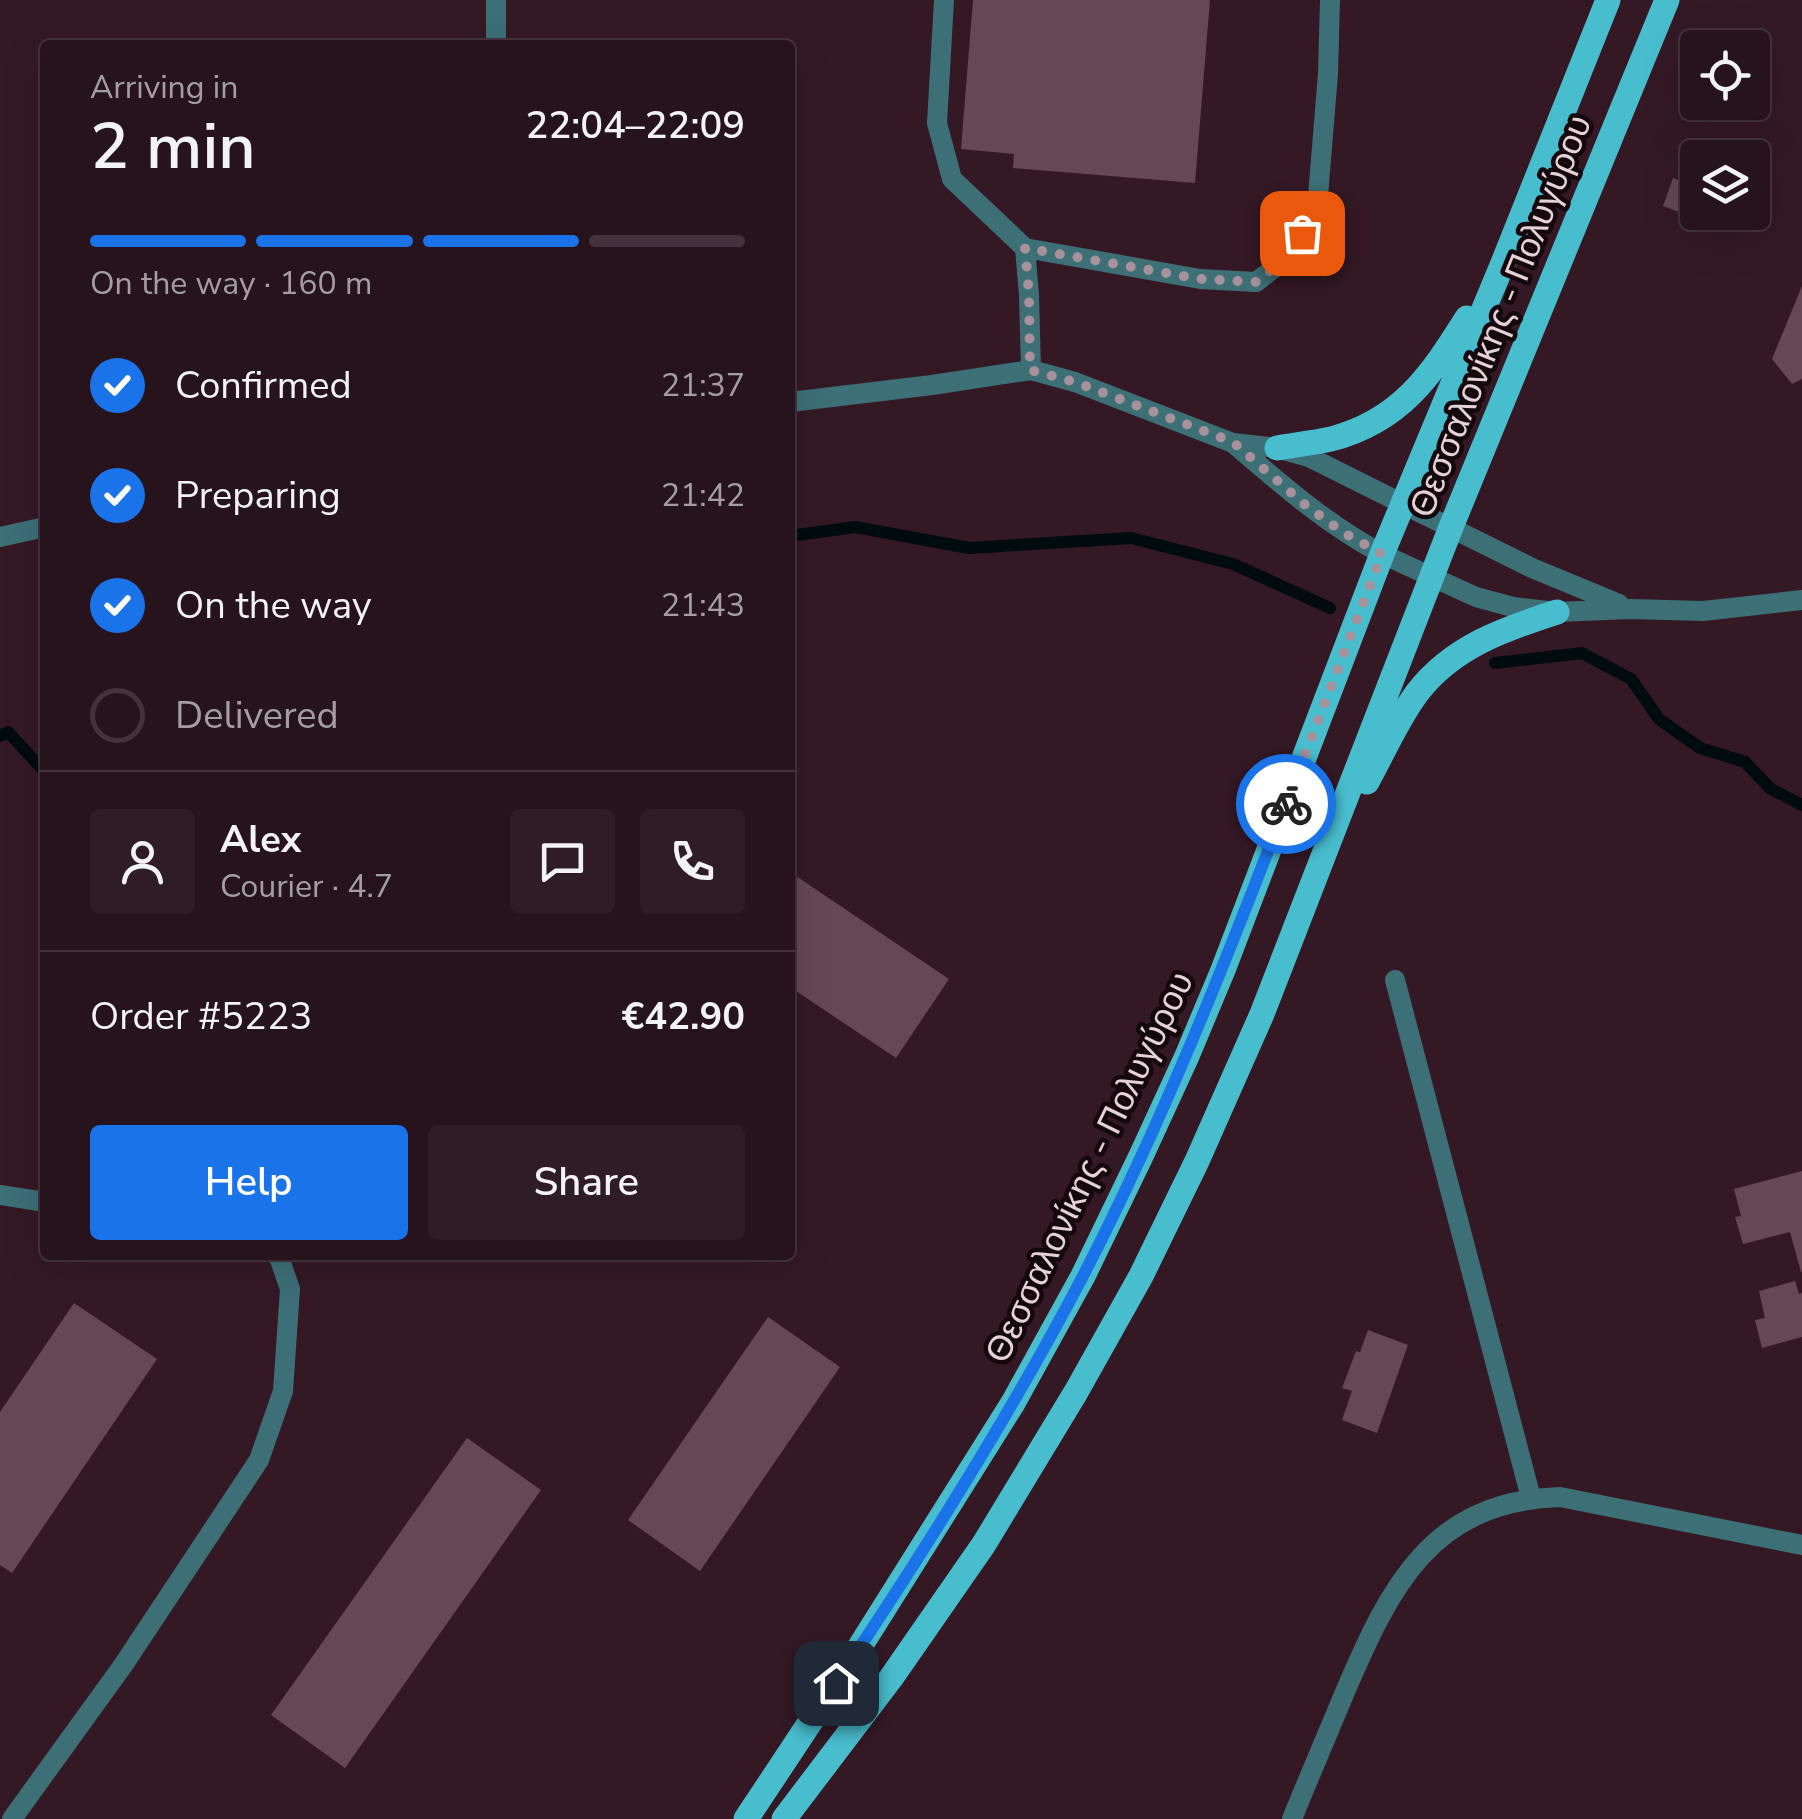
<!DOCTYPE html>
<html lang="en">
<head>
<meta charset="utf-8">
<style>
	:root { --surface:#27131c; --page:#2f1c25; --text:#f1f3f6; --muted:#a49ea3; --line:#43323b; --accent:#1a73e8 }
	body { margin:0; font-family:"Nunito Sans",sans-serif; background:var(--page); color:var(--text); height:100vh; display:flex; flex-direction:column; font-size:38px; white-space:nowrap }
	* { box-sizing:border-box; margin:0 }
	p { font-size:32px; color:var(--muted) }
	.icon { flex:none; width:55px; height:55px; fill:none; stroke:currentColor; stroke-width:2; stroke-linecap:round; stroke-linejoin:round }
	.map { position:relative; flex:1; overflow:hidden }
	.details { position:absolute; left:40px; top:40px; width:755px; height:1220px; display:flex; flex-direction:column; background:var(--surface); border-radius:10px; box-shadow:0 10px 40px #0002,0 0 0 2px var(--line) }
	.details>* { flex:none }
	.controls { position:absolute; left:1680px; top:30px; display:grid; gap:20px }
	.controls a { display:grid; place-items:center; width:90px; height:90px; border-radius:10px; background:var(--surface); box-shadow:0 10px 40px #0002,0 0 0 2px var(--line); font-size:50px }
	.pin { position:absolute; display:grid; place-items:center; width:85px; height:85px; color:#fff; margin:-42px; border-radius:20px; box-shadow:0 5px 15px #0006 }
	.courier { position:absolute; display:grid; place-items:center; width:100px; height:100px; margin:-50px; border:8px solid #1a73e8; border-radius:50%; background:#fff; color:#222; box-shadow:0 2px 12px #0007 }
	.headline em { font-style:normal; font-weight:600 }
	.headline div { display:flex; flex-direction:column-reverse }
	.headline { display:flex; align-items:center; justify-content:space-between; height:170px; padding:0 50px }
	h1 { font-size:65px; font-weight:600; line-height:75px }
	.bar { display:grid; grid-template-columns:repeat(4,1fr); gap:15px 10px; align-content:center; height:120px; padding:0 50px }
	.bar i { height:12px; border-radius:8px; background:var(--line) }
	.bar .on { background:var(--accent) }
	.bar p { grid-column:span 4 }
	.line { display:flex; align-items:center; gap:25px; padding:0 50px; border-top:2px solid var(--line) }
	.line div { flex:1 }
	.round { display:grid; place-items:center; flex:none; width:105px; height:105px; border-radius:10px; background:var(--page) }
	ol { padding:0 50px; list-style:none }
	li { display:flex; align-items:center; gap:30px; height:110px }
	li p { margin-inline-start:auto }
	li .icon { padding:10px; border-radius:50%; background:var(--accent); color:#fff; stroke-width:4 }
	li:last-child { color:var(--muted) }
	li i { width:55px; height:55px; border:5px solid var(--line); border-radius:50% }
	.primary-button { display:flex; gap:20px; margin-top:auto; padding:20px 50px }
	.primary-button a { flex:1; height:115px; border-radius:10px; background:var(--accent); color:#fff; font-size:40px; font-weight:600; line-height:115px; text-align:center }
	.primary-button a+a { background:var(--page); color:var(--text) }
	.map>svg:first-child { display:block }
</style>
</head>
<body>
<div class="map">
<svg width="1802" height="1819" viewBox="0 0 1802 1819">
	<rect width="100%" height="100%" fill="#341925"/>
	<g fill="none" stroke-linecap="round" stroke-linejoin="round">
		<path stroke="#000b0d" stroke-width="12" d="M790,536l65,-9 114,21 162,-10 102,26 97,44
			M1495,663l87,-10 49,26 28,40 41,29 45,14 26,27 31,16
			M0,736l8,-4 37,40"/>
	</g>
	<path fill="#664754" d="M973,0h237l-15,183 -182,-15 1,-14 -53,-5z
		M1673,178l25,10v24h38l-3,9 -10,-3 -4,9 -56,-21z
		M1802,286v93l-10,5 -20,-25z
		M790,872l159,107 -53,79 -106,-71z
		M1802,1171v101h-1l-11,-40 -47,12 -8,-27 6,-1 -7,-27z
		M1795,1281l4,13 3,-1v44l-40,11 -7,-28 10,-2 -6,-27z
		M74,1303l83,56 -145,214 -12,-8v-153z
		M768,1317l72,50 -140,204 -72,-51z
		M1368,1330l40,15 -31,88 -35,-13 10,-29 -10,-3 14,-37 4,1z
		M467,1438l74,52 -196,278 -74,-53z"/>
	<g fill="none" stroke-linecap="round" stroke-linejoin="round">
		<path stroke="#3d6f77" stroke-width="20" d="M496,0v45
			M944,0l-7,123 15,56 73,69 175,31 56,3 31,-24 30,-50 11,-134 2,-74
			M1025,248l4,47"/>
		<path stroke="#3d6f77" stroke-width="20" d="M1029,295l2,75
			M790,402l142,-17 99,-15 44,12 158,61 44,5 32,9 94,47
			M1233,443c48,41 93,81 149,111
			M0,537l45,-10
			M1395,980l136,518
			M0,1195l45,7
			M12,1819l112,-155 135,-204 24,-69 7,-102 -11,-32 -3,-2
			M1292,1819c17,-42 35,-84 53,-127 45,-105 86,-191 215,-195l242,48"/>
		<path stroke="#3d6f77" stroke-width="20" d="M1403,504l129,64 87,36
			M1382,554l94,43 37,10 44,5 73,-3 73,2 99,-11"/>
		<path stroke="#48bdce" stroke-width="25" d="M1277,448c17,-3 36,-5 54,-9 70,-18 100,-64 136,-121
			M1367,782c16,-29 30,-62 50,-89 35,-46 87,-64 140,-81
			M746,1819l108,-163 159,-253 70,-127 58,-120 46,-100 36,-86 159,-416 121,-291 105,-263
			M784,1819l107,-141 93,-134 92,-152 65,-116 56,-115 65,-147 189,-487 216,-527"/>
	</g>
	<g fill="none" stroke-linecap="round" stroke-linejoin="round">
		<path stroke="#a7919a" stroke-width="10" stroke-dasharray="0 18" d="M1286,804l96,-250 -38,-21 -40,-29 -71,-62 -158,-60 -45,-12 -1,-75 -4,-47 175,31 56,3 31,-24 15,-25"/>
		<path stroke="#1a73e8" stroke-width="12" d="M836,1683c88,-131 174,-267 247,-407 79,-153 142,-312 203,-472"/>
	</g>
	<g text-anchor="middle" stroke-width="9" stroke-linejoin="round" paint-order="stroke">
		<g font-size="35" fill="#e5d2d9" stroke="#14080d">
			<text transform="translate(1500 316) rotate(-68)" y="12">Θεσσαλονίκης - Πολυγύρου</text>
			<text transform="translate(1089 1167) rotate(-64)" y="12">Θεσσαλονίκης - Πολυγύρου</text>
		</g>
	</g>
</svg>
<div class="controls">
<a><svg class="icon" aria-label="locate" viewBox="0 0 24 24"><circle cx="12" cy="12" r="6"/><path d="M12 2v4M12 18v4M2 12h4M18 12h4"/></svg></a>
<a><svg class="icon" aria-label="layers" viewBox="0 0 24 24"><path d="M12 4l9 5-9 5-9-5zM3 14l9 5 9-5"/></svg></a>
</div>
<div class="pin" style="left:1302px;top:233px;background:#ea580c"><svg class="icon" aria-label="bag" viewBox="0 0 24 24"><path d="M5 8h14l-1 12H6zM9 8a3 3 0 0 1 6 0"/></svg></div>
<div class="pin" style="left:836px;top:1683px;background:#1f2937"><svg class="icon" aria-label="home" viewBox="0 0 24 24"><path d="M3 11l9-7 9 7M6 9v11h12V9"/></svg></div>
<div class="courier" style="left:1286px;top:804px"><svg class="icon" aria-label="bike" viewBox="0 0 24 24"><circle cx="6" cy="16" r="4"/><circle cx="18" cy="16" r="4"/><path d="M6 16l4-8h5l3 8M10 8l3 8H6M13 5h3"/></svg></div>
<section class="details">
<div class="headline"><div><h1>2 min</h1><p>Arriving in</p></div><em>22:04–22:09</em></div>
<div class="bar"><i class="on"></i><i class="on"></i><i class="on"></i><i></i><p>On the way · 160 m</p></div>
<ol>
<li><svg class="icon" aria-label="check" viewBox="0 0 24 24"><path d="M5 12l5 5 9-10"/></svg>Confirmed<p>21:37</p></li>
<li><svg class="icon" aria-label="check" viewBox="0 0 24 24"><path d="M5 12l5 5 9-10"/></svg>Preparing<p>21:42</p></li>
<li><svg class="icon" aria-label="check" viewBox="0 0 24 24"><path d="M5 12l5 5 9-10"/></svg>On the way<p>21:43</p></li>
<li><i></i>Delivered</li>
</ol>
<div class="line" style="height:180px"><a class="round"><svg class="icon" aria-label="person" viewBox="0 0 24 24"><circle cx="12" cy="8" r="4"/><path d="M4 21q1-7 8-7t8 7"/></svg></a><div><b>Alex</b><p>Courier · 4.7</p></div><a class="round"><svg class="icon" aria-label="chat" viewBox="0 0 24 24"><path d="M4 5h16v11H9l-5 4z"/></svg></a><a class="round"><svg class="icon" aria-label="phone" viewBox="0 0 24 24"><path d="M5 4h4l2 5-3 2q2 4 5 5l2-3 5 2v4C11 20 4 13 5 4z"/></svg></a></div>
<div class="line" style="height:130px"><div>Order #5223</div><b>€42.90</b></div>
<div class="primary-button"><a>Help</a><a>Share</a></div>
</section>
</div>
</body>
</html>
